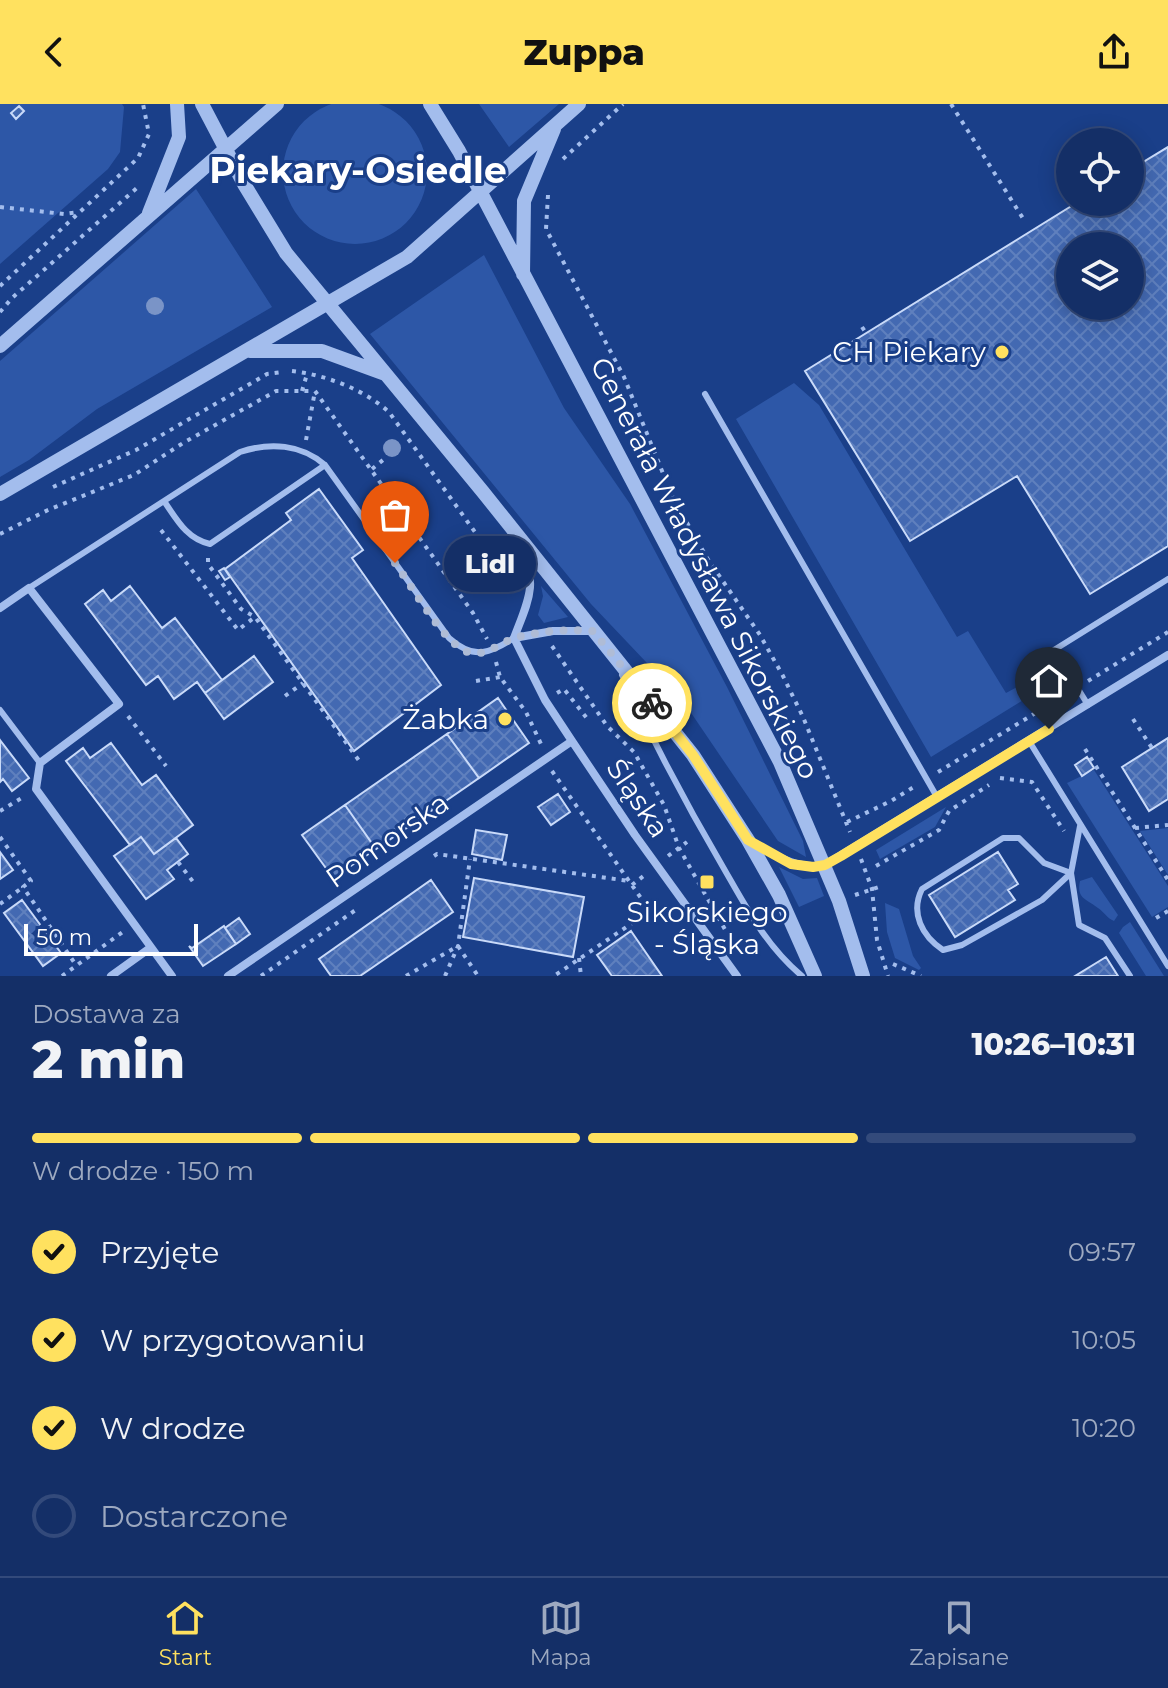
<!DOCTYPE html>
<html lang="pl">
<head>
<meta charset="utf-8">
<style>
	:root { --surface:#142f67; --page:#213b70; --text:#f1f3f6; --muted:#9da9c0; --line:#334a7b; --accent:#ffe15f }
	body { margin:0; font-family:Montserrat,sans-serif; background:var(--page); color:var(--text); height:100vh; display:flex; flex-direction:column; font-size:30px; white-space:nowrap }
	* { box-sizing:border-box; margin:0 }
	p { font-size:26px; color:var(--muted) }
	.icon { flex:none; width:44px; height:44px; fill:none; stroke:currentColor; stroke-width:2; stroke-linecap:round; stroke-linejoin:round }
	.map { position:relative; height:872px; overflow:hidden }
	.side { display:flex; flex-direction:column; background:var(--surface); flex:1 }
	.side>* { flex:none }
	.fabs { position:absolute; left:1056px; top:24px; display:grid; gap:16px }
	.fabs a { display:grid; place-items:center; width:88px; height:88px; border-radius:50%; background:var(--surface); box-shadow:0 4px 20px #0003,0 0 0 2px var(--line); font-size:40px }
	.scale { position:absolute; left:24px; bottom:20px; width:174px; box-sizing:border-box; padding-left:8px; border:4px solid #fff; border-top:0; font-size:22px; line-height:28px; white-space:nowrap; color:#fff; -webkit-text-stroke:6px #1a3f89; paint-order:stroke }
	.pin { position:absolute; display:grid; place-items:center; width:68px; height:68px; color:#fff; margin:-82px -34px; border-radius:50% 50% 50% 0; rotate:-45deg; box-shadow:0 0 8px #0007 }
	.pin .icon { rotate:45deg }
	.courier { position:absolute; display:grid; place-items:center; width:80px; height:80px; margin:-40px; border:6px solid #ffe15f; border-radius:50%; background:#fff; color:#222; box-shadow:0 2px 10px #0007 }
	.bubble { position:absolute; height:56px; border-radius:28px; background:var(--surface); box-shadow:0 4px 20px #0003,0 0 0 2px var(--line); font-size:26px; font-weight:800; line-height:56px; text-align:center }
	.head em { font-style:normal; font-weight:800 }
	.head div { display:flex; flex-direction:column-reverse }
	.head { display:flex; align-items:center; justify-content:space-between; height:136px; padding:0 32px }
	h1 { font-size:52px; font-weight:800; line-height:60px }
	.bar { display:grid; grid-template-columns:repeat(4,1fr); gap:12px 8px; align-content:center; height:96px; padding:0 32px }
	.bar i { height:10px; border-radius:6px; background:var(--line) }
	.bar .on { background:var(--accent) }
	.bar p { grid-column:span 4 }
	ol { padding:0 32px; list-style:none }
	li { display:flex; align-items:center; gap:24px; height:88px }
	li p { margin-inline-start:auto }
	li .icon { padding:8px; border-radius:50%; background:var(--accent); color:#111; stroke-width:4 }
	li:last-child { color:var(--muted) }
	li i { width:44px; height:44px; border:4px solid var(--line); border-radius:50% }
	header { display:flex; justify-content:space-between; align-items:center; height:104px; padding:0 32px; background:var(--accent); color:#111; font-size:36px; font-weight:800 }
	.menu { display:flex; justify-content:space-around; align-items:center; height:112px; border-top:2px solid var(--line); background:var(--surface); font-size:22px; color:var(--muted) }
	.menu a { display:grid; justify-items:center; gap:4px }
	.menu .on { color:var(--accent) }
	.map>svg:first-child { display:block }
</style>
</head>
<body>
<header><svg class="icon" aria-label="back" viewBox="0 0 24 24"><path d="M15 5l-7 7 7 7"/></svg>Zuppa<svg class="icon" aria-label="share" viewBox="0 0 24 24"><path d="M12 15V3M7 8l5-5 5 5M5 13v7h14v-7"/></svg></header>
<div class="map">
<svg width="1168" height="872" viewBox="0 0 1168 872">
	<defs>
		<pattern id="building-cross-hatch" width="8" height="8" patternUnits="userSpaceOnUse" patternTransform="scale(2)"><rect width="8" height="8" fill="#4369b2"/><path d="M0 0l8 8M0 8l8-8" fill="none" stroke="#5f80be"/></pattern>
	</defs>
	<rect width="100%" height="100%" fill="#1a3f89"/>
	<path fill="#2d57a7" d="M283 68a72 72 0 1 1 144 0a72 72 0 1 1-144 0Z
		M0,0h122l2,3 -4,45 -12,17 -108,95z
		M479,0h80l-50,43z
		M196,85l76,118 -175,102 -68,51 -29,17v-116z
		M484,151l80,153 66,96 97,183 76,154 3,16 -28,-16 -95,-140 -92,-97 -221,-270z
		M794,279l25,22 138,232 11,-6 38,62 42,-23 6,11 -123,76 -195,-338z
		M541,482l27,31 -24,6 -6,-8 5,-19z
		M1094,666l74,116v21l-16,10 -85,-134z
		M946,703l-11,20 -55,32 -4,-9z
		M1168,724v47l-28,-44z
		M779,763l24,12 14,-1 7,18 -25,11z
		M1092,773l26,38 -4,6c-7,-3 -9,-8 -16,-13 -11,-9 -22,-9 -18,-27z
		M885,799l14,6 14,47 8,12 -2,2 -24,-12 -8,-26z
		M1130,818l34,54h-18l-27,-43 4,-6z"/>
	<path fill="url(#building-cross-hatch)" stroke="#c9daf9" stroke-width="2" fill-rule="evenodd" d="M19,2l5,5 -8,8 -5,-6z
		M1168,43v399l-78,48 -73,-118 -107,65 -105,-170 273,-169h52v-32zM1070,142h60v60h-60z
		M319,385l44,61 -11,8 89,127 -87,66 -129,-182 66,-49 -5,-7z
		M224,464l6,9 -5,3 -6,-9z
		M130,482l32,42 13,-10 47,62 -17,13 -8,-11 -23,17 -16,-23 -12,9 -61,-81 18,-14 8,11z
		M254,552l19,26 -49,37 -19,-26z
		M498,594l31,45 -50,35 -32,-44z
		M447,630l32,44 -103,71 -31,-44z
		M1168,634v61l-19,12 -27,-44z
		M0,636l29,38 -17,13 -9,-12 -3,3z
		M111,639l31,42 14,-10 37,50 -39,29 -13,-17 -11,8 -64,-84 17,-13 7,10z
		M1087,653l7,11 -12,8 -7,-11z
		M558,690l12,18 -19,13 -13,-18z
		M345,701l31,44 -43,29 -31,-43z
		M476,726l31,5 -5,25 -30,-6z
		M141,733l13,17 22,-16 12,16 -21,16 7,9 -28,20 -32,-43z
		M0,748l13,18 -13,9z
		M998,748l20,32 -10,6 7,10 -60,37 -26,-42z
		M474,774l110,19 -11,60 -110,-20z
		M431,776l22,32 -93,64h-29l-12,-17z
		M22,796l39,53 -18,13 -39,-53z
		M239,814l11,16 -14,10 -11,-16z
		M224,822l12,18 -33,22 -14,-20 3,2z
		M631,827l31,45h-50l-15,-21z
		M1106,853l12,19h-43z"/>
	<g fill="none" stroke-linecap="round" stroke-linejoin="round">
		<path stroke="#a3bded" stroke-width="4" stroke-dasharray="4 6" stroke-linecap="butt" d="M951,0l73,116
			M563,55l60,-55
			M548,91l-2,34 78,148 49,121 34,60 53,77 23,41 20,41 47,115
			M0,103l64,7 15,-2
			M0,182l138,-128 11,-24 -6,-30
			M0,208l12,-14 126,-111
			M862,223l4,6
			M292,267c34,4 71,18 97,41l126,176
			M302,287l5,-17
			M315,287l158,222 14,26
			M306,336l9,-49
			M372,365l11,-9
			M53,383l83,-37 131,-76 16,-2
			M161,426l77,100 17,-13 105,145
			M0,430l48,-24 86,-35 49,-32 93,-52h38
			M208,454v6l33,45 14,8
			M552,542l55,80 27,26 30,53 15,43 48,85
			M496,558l4,15 26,35 15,32
			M476,577l24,-4
			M1088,577l80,-49
			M557,589l7,-4 25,32
			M285,592l18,-13
			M128,612l38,50
			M1133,615l19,29
			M1085,645l83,131
			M552,667l98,140 -96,65
			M938,668l129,-78
			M1000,674l32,4 32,49
			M0,707l25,-15
			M847,718l44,-21 26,-16
			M1135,724l33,-3
			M0,733l31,44 -8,6 53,78
			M434,752l3,-2 192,27
			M668,752l19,-14
			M861,755l11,30 5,51 11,36
			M178,758l16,21
			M876,762l63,-36 10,-19 40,-26
			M632,781l14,-11
			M855,791l24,-8
			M0,800l23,-17
			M1156,814l12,-7
			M735,843l17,-9
			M579,854l2,18
			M893,860l28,12
			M62,872l62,-45
			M261,872l96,-67
			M406,872l52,-30 20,30
			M445,872l13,-30 12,-87"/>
		<path stroke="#a3bded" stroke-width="6" d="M705,290l232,403
			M164,397c13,19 23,38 46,43l115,-79
			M29,484l211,-136c30,-10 61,-8 85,13l124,173c25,22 39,16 65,0
			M622,571c31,66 64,129 101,192 23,40 43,79 79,109
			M1088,601l-34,-55 114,-71
			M0,606l40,53
			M1029,637l139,225
			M1080,722l-9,47 8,52 26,13 25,38
			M1003,734h16l25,25 27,10 -29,27 -80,45 -19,5c-21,-14 -33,-37 -21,-61z"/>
		<path stroke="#a3bded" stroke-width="8" d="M520,443c19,37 8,54 -6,91l31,62 27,41 63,94 102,141
			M0,504l29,-20 90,116 -79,59 -4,26 136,187
			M514,534l39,-7h40
			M751,738c24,13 45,28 74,23l343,-210
			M111,872l39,-28
			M228,872l344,-235"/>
		<path stroke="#a3bded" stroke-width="14" d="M202,0l42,80 42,69 197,239 210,263 55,85 31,55 36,81
			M430,0l29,47 321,611 59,139 24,75
			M149,109l30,-76 -2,-33
			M523,170l1,-73 30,-72
			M0,242l277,-242
			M250,247h72l63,23
			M0,390l407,-237 172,-153"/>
	</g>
	<g fill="#7a94c7">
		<circle cx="155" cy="202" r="9"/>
		<circle cx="392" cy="344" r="9"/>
	</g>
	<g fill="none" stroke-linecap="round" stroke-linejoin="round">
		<path stroke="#afbcd6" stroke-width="8" stroke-dasharray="0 14.4" d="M395,459c16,22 43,70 65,85 22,15 38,-6 58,-11 24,-6 49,-8 75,-6l59,72"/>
		<path stroke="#ffe15f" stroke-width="10" d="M652,599l41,52 55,85 43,24 22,3 12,-2 16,-9 208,-127"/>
	</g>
	<g fill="#ffe15f" stroke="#1a3f89" stroke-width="3">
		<circle cx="1002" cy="248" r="8"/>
		<circle cx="505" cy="615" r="8"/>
		<rect x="699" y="770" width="16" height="16" rx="4"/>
	</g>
	<g text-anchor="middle" stroke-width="6" stroke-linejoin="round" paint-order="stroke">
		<g font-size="28" fill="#fff" stroke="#1a3f89" text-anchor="end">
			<text x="986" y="258">CH Piekary</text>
			<text x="489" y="625">Żabka</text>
			<text x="707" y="818" text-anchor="middle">Sikorskiego<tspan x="707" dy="32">- Śląska</tspan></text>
		</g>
		<g font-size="28" fill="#fff" stroke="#1a3f89">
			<text transform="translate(705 464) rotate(63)" y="10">Generała Władysława Sikorskiego</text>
			<text transform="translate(638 694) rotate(56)" y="10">Śląska</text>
			<text transform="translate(387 736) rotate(-35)" y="10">Pomorska</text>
		</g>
		<g font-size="36" font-weight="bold" fill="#fff" stroke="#1a3f89">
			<text x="358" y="79">Piekary-Osiedle</text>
		</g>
	</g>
</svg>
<div class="fabs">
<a><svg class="icon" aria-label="locate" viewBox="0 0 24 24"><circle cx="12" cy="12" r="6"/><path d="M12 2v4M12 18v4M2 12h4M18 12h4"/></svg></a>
<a><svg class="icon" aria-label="layers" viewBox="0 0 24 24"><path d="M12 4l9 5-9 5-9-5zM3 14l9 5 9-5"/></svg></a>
</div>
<div class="scale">50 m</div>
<div class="pin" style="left:395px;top:459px;background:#ea580c"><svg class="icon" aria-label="bag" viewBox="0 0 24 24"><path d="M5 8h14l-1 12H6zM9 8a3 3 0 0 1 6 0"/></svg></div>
<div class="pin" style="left:1049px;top:625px;background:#1f2937"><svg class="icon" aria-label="home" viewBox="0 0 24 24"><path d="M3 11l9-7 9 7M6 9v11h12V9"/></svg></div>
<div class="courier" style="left:652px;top:599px"><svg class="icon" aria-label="bike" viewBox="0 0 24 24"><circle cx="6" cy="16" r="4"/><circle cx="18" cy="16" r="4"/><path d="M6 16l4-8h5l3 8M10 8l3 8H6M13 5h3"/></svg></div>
<div class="bubble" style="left:444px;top:432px;width:92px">Lidl</div>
</div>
<section class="side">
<div class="head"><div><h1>2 min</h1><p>Dostawa za</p></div><em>10:26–10:31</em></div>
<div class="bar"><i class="on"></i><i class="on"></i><i class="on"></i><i></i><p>W drodze · 150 m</p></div>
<ol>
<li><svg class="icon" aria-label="check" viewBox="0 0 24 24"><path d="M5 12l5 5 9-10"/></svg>Przyjęte<p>09:57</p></li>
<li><svg class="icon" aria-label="check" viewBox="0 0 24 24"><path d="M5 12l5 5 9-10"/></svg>W przygotowaniu<p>10:05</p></li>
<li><svg class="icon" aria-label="check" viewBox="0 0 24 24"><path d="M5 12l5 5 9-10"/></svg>W drodze<p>10:20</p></li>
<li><i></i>Dostarczone</li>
</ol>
</section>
<nav class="menu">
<a class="on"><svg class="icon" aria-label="home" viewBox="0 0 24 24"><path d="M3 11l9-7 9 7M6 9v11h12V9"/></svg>Start</a>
<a><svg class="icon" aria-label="map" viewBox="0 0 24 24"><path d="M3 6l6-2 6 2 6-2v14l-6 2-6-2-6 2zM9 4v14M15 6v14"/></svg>Mapa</a>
<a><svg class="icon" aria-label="saved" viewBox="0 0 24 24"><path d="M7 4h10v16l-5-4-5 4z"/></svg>Zapisane</a>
</nav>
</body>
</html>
